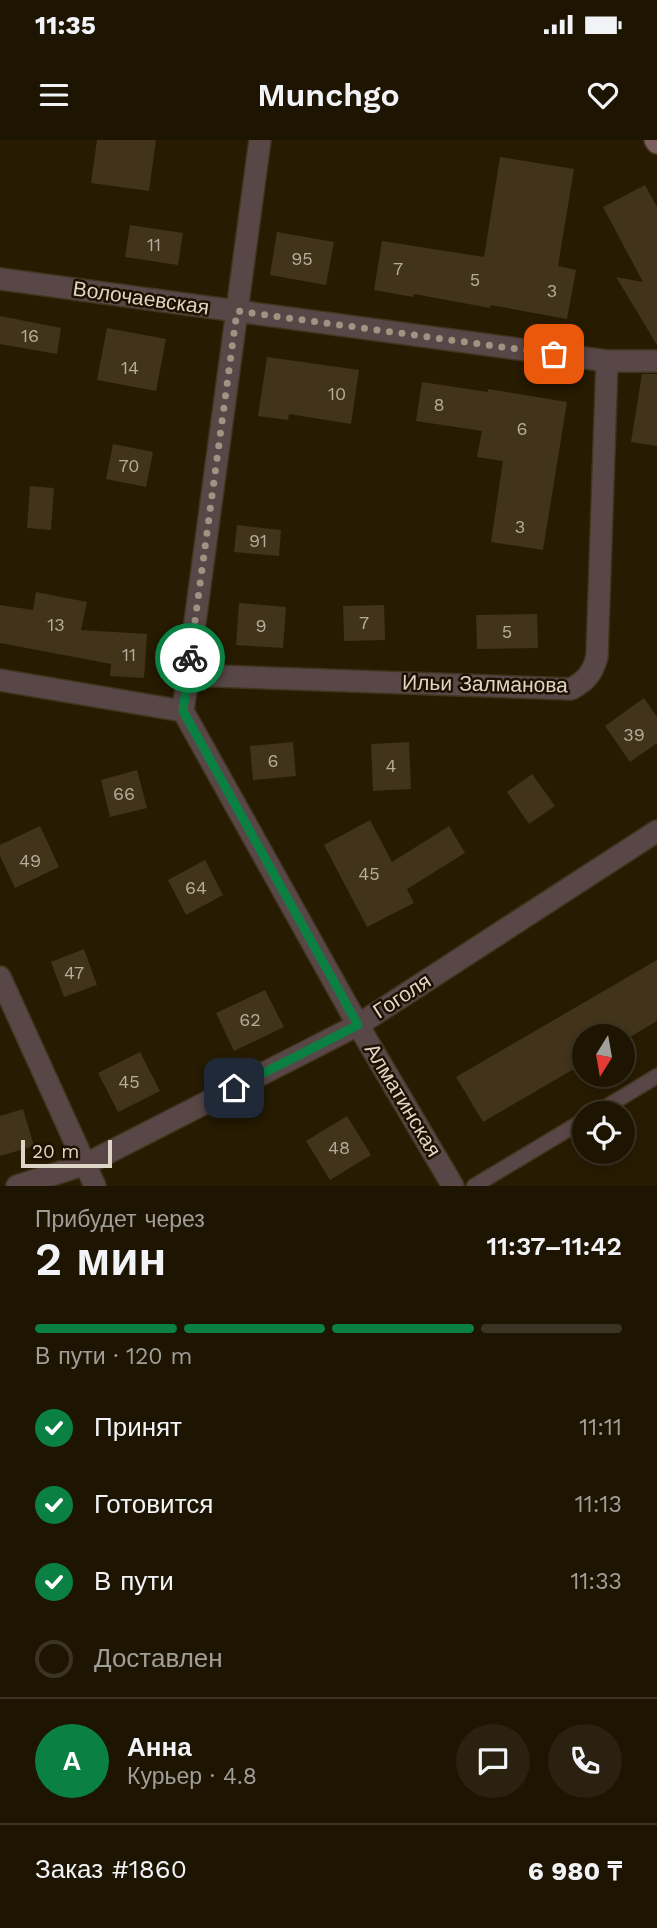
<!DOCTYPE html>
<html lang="ru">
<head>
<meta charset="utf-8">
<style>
	:root { --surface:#1d1402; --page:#2a2111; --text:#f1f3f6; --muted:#a09e99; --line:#3b3324; --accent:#0b8043 }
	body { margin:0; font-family:"Work Sans",sans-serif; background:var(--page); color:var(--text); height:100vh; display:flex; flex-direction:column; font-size:26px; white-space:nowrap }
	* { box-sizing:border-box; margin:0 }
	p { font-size:23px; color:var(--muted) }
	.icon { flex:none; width:38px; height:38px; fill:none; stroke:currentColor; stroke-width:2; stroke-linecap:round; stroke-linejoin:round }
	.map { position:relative; height:1046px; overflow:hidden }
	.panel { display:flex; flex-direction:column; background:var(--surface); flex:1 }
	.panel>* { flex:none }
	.needle { width:46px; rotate:191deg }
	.buttons { position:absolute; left:572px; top:884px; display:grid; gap:14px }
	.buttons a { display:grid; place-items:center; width:63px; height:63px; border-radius:50%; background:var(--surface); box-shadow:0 4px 10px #0003,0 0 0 2px var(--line); font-size:35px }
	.scale { position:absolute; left:21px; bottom:18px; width:91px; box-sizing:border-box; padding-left:7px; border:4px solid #ded5c7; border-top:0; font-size:19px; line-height:24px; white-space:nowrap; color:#ded5c7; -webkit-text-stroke:5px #1e1100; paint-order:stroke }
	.pin { position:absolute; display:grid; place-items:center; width:60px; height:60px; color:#fff; margin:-30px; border-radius:14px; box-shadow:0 4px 10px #0006 }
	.courier { position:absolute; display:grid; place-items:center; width:70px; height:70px; margin:-35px; border:5px solid #0b8043; border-radius:50%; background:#fff; color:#222; box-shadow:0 2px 9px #0007 }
	.head em { font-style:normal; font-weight:600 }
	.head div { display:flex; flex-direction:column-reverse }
	.head { display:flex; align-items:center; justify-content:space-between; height:119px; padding:0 35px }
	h1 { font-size:46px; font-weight:600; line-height:52px }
	.bar { display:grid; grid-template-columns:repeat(4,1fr); gap:10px 7px; align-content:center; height:84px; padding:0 35px }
	.bar i { height:9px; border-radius:5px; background:var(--line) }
	.bar .selected { background:var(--accent) }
	.bar p { grid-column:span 4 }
	.line { display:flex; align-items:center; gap:18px; padding:0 35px; border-top:2px solid var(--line) }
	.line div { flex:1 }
	.round { display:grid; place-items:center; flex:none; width:74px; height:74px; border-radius:37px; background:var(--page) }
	ol { padding:0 35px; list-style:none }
	li { display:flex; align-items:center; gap:21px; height:77px }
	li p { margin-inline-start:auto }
	li .icon { padding:7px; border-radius:50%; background:var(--accent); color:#fff; stroke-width:4 }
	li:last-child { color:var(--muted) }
	li i { width:38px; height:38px; border:4px solid var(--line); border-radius:50% }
	.status { display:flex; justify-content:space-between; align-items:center; height:49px; padding:0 35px; background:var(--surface); direction:ltr }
	.status svg { height:19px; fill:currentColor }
	header { display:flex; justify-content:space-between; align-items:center; height:91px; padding:0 35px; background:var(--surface); font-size:32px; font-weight:600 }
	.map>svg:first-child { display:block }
</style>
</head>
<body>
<div class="status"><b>11:35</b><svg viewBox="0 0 49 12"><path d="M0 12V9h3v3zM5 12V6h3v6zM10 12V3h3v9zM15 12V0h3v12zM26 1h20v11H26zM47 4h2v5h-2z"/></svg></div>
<header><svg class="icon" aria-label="menu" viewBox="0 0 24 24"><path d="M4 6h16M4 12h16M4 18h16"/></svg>Munchgo<svg class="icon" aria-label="heart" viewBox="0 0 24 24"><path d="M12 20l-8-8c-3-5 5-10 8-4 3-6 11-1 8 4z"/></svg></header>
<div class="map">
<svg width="657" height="1046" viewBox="0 0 657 1046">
	<rect width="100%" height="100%" fill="#271b02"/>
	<path fill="#42341b" d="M97,0h59l-7,51 -58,-8z
		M500,17l74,12 -16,97 18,4 -9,49 -76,-14 -1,3 -76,-14 -1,3 -39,-7 8,-49 102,16z
		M645,45l12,22v138l-41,-68 27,5 -40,-75z
		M130,85l53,8 -5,32 -53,-8z
		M277,92l57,10 -8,43 -56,-10z
		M0,176l61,12 -4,26 -57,-10z
		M107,188l59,11 -10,52 -59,-11z
		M267,217l92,13 -8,54 -62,-10 -1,6 -30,-4z
		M642,234h15v72l-26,-4z
		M422,242l66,10v-3l79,13 -24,148 -52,-8 12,-81 -26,-4 5,-26 -66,-10z
		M113,304l40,8 -7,35 -40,-8z
		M30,346l24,2 -3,42 -24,-2z
		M237,385l44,5 -2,26 -45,-4z
		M36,452l51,10 -6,28 66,4 -3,44 -34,-2 1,-12 -111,-21v-38l33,5z
		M239,463l47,4 -3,41 -47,-3z
		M384,465l1,35 -41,1 -1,-35z
		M537,474l1,34 -61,1 -1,-34z
		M644,558l13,19v26l-27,19 -25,-36z
		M293,602l3,34 -43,4 -3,-34z
		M409,602l2,47 -38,2 -2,-47z
		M137,630l10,38 -37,9 -9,-37z
		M532,634l23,32 -26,18 -22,-32z
		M370,680l22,42 57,-36 16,27 -58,36 7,14 -47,24 -43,-82z
		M40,686l19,41 -44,21 -15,-32v-11z
		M205,720l18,35 -37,20 -18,-35z
		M84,809l13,36 -33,12 -13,-35z
		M657,820v61l-34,20v-5h-39v27l-101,59 -27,-45z
		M265,850l19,37 -50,24 -18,-38z
		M140,912l20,39 -42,21 -20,-39z
		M23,969l11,37 -34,10v-40z
		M347,976l24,39 -41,25 -24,-39z"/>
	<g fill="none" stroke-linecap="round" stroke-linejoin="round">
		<defs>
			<path id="lane" d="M596,973l61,-37
				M474,1046l110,-66"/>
			<path id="street" d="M260,0l-77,571 175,314 95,161
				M0,139l607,82h50
				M188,535l383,14c15,-8 22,-16 26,-33l10,-295
				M0,540l183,31
				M0,837l95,209
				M17,1046l69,-22 272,-139 299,-194"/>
			<path id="secondary" d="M655,0l2,3"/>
		</defs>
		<use href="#lane" stroke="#41351e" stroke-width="17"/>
		<use href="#street" stroke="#41351e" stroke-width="24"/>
		<use href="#secondary" stroke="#41351e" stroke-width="24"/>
		<use href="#lane" stroke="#594747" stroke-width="14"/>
		<use href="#street" stroke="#594747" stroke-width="21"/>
		<use href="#secondary" stroke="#7b5e5e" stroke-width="21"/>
	</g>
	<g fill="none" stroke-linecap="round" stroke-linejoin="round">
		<path stroke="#9e9482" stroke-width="7" stroke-dasharray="0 12.6" d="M190,518l47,-347 317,43"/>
		<path stroke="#0b8043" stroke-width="9" d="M190,518l-7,53 175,314 -124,63"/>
	</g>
	<g text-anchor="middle" stroke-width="5" stroke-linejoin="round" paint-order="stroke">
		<g font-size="18" fill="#b7ad9c">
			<text x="154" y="111">11</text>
			<text x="302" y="125">95</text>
			<text x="398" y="135">7</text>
			<text x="475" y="146">5</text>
			<text x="552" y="157">3</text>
			<text x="30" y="202">16</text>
			<text x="130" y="234">14</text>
			<text x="337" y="260">10</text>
			<text x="439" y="271">8</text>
			<text x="522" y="295">6</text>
			<text x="129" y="332">70</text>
			<text x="520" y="393">3</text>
			<text x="258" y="407">91</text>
			<text x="364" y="489">7</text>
			<text x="56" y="491">13</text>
			<text x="261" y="492">9</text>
			<text x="507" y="498">5</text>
			<text x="129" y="521">11</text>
			<text x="634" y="601">39</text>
			<text x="273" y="627">6</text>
			<text x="391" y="632">4</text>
			<text x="124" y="660">66</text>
			<text x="30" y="727">49</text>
			<text x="369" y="740">45</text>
			<text x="196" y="754">64</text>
			<text x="74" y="839">47</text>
			<text x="250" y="886">62</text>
			<text x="129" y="948">45</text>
			<text x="339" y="1014">48</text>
		</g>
		<g font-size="21" fill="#ded5c7" stroke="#1e1100">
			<text transform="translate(141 158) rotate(8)" y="7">Волочаевская</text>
			<text transform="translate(485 544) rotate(1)" y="7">Ильи Залманова</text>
			<text transform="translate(402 856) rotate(-33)" y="7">Гоголя</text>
			<text transform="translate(403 960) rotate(59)" y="7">Алматинская</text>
		</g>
	</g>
</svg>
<div class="buttons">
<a><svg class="needle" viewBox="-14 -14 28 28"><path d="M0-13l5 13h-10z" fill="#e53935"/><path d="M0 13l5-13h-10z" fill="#a09e99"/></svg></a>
<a><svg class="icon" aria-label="locate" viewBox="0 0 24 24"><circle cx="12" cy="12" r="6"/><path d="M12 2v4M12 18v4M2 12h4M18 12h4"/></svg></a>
</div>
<div class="scale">20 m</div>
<div class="pin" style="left:554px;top:214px;background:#ea580c"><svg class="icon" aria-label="bag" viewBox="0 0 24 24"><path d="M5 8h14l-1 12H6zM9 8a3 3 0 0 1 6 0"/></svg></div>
<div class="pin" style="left:234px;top:948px;background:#1f2937"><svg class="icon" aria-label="home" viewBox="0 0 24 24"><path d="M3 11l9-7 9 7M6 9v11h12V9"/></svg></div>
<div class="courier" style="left:190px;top:518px"><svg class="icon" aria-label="bike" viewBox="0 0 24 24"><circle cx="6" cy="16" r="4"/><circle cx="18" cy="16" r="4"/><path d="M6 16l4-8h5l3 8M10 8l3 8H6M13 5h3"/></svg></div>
</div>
<section class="panel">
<div class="head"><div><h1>2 мин</h1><p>Прибудет через</p></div><em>11:37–11:42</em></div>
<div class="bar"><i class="selected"></i><i class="selected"></i><i class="selected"></i><i></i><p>В пути · 120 m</p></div>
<ol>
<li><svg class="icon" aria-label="check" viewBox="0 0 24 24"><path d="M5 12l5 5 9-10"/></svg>Принят<p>11:11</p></li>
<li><svg class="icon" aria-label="check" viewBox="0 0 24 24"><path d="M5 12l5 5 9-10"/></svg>Готовится<p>11:13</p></li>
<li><svg class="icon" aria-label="check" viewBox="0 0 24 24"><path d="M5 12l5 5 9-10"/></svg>В пути<p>11:33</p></li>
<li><i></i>Доставлен</li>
</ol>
<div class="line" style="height:126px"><b class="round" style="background:var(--accent);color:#fff">А</b><div><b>Анна</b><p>Курьер · 4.8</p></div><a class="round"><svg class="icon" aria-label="chat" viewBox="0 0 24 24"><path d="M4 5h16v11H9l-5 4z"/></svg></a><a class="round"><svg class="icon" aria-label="phone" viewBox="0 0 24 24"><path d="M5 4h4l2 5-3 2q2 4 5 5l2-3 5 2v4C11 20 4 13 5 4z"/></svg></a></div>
<div class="line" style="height:91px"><div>Заказ #1860</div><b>6 980 ₸</b></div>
</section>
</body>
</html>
